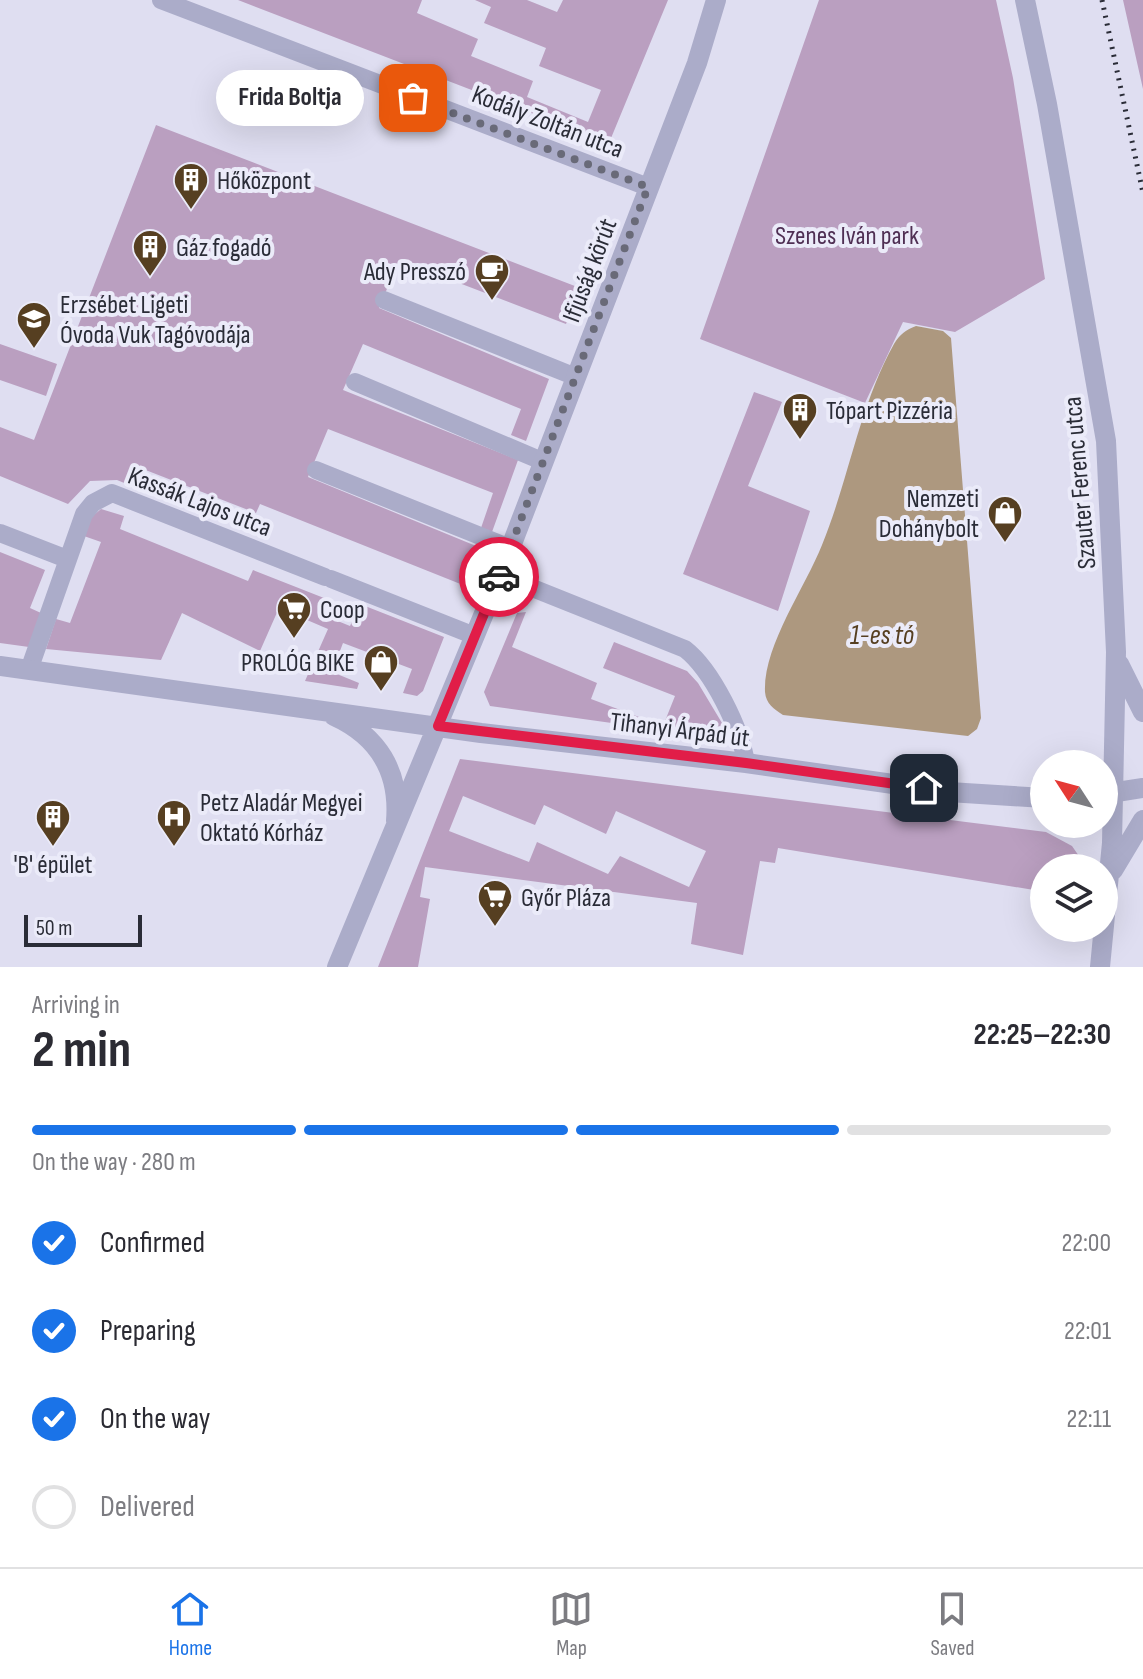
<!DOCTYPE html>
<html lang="en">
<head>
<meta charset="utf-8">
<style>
	:root { --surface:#fff; --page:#f2f2f3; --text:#2b2b33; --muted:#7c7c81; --line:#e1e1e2; --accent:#1a73e8 }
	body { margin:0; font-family:"Sofia Sans Condensed",sans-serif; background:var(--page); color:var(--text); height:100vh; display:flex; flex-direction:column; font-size:30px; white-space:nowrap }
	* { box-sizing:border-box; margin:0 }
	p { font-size:26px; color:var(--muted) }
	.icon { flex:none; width:44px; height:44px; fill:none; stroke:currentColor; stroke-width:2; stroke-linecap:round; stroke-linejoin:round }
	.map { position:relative; height:967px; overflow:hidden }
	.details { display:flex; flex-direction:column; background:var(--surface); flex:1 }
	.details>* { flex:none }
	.needle { width:52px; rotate:306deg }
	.tools { position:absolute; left:1030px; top:750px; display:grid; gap:16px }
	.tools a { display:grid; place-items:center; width:88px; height:88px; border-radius:50%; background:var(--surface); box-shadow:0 8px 32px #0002; font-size:40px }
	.scale { position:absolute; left:24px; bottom:20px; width:118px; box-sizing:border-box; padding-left:8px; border:4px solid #2a2c37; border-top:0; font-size:22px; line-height:28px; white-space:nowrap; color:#2a2c37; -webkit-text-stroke:6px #ebebf9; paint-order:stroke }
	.pin { position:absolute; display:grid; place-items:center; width:68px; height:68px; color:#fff; margin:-34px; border-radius:16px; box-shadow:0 4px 12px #0006 }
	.courier { position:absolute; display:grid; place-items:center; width:80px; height:80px; margin:-40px; border:6px solid #e11d48; border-radius:50%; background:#fff; color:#222; box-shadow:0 2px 10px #0007 }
	.bubble { position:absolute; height:56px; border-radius:28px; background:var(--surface); box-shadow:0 8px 32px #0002; font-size:26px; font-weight:700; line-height:56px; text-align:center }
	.head em { font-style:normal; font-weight:700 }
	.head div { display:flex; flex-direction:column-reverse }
	.head { display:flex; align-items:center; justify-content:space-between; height:136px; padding:0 32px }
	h1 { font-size:52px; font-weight:700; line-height:60px }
	.bar { display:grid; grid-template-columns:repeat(4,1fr); gap:12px 8px; align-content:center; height:96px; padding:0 32px }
	.bar i { height:10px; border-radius:6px; background:var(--line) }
	.bar .on { background:var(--accent) }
	.bar p { grid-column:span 4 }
	ol { padding:0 32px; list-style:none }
	li { display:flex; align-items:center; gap:24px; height:88px }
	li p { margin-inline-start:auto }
	li .icon { padding:8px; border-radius:50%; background:var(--accent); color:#fff; stroke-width:4 }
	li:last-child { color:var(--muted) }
	li i { width:44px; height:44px; border:4px solid var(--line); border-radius:50% }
	.dock { display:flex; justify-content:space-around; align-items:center; height:112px; border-top:2px solid var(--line); background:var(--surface); font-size:22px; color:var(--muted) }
	.dock a { display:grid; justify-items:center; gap:4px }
	.dock .on { color:var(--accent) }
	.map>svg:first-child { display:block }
</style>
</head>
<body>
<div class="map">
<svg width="1143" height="967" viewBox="0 0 1143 967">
	<rect width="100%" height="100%" fill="#dfdef1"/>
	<path fill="#ba9fc0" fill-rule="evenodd" d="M238,0h184l-5,13 61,26 -7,17 62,25 -6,16 61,25 13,-32 -62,-24 7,-18 -62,-25 7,-16 -16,-7h52l30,12 6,-12h105l-59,143z
		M819,0h177l17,78 32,201 -90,53 -52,-10 -38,81 -165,-64z
		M1123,0h20v89z
		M156,125l424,163 -14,36 -167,-64 -20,48 170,71 -23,62 -15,-6 10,-26 -158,-65 -20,46 175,70 -26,72 -11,-4 12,-35 -165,-64 -20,48 173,71 -13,39 -208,-83 -4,9 -113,-44 -9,18 -17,-7 -27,1 -22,23 -68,-28v-49l34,13z
		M0,344l57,20 -11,32 -46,-16z
		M754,392l28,10 -34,84 62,25 -32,100 -95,-37z
		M101,509l23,7 -4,13 128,52 5,-11 71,28 -6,15 32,13 10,-22 84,33 -21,54 -6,5 -14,-3 9,-24 -69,-26 -11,29 27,11 -2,6 -52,-8 23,-52 -49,-21 -19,43 -78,-38 -21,47 -115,-11 10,-30 14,4 31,-81 -20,-7 7,-15z
		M0,552l45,18 -15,38 11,5 -12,34 -29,-4z
		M526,612l-14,35 85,36 -6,16 72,27 12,-30 -72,-28 11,-26 73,29 11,12 24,40 -3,15 -229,-32 -6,-14 33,-79z
		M460,759l586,73 26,14 9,13 -1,9h-36v38l-4,-1v-14l-262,-43 -3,15 -15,-2 -17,94 -52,-11 6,-41 -272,-36 -5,30 10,2 -12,68h-40zM463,796l72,29 9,-20 62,29 10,-23 90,40 -17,36 -69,-31 -12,18 -71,-32 -8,20 -80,-31z"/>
	<path fill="#ad987f" d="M916,326l27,5 8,7 30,380 -4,11 -9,7 -185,-21c-9,-6 -17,-11 -18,-23 -2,-46 40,-104 57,-147 27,-66 37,-138 72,-201 6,-10 12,-14 22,-18z"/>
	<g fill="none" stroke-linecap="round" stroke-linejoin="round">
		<path stroke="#abacc9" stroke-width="18" d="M161,0l487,187
			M384,300l192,77
			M355,382l187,79
			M316,470l194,78
			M0,533l67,26
			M500,575l185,74c27,21 56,80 61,114
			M331,579l144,57
			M29,670l55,-156 9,-11 19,-10 213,84"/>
		<path stroke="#abacc9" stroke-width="20" d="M1025,0l22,104 59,337 10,211 -4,191 -12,124
			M1119,664l24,48
			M0,666l481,67 265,30 203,29 95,6
			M334,716c44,20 66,56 62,105
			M1104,794l39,-6
			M1113,870l30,-50
			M337,967l163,-392 197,-512 19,-63"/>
		<path stroke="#2a2c37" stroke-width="5" stroke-dasharray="2 6" stroke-linecap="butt" d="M1102,0l41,193"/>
	</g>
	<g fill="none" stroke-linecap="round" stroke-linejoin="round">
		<path stroke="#696a78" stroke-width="8" stroke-dasharray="0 14.4" d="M413,98l235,89 -149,390"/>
		<path stroke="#e11d48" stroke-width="10" d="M499,577l-61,149 308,37 178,25"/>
	</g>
	<defs>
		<symbol id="building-pin" viewBox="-11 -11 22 30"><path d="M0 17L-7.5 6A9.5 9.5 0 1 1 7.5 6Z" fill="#563f21" stroke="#ebebf9"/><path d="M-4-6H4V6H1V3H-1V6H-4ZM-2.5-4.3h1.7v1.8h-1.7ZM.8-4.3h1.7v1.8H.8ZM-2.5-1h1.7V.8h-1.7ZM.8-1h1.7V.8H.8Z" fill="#fff"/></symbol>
		<symbol id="cafe-pin" viewBox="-11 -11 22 30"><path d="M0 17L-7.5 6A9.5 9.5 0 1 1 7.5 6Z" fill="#563f21" stroke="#ebebf9"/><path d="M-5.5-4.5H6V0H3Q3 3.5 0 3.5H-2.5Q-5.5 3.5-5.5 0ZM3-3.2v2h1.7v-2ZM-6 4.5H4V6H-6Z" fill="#fff"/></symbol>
		<symbol id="school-pin" viewBox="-11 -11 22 30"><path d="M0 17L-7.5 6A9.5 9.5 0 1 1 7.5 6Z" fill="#563f21" stroke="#ebebf9"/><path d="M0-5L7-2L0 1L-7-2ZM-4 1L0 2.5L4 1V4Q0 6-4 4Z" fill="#fff"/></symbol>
		<symbol id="shop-pin" viewBox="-11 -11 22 30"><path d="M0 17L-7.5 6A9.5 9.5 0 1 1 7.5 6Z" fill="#563f21" stroke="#ebebf9"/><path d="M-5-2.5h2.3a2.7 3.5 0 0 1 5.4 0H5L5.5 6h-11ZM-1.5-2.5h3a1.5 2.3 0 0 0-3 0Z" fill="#fff"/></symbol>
		<symbol id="supermarket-pin" viewBox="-11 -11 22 30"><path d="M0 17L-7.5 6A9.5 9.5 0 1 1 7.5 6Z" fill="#563f21" stroke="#ebebf9"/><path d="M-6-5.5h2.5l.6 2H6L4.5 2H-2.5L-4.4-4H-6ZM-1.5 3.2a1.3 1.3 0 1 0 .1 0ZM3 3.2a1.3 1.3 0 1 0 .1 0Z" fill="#fff"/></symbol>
		<symbol id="hospital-pin" viewBox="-11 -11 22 30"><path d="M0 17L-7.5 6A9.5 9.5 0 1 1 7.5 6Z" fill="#563f21" stroke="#ebebf9"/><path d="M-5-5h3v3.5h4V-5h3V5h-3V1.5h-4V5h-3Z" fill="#fff"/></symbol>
	</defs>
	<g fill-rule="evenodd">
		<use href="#building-pin" x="171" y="160" width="40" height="54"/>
		<use href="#building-pin" x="130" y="227" width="40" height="54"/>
		<use href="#cafe-pin" x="472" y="251" width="40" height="54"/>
		<use href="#school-pin" x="14" y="299" width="40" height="54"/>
		<use href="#building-pin" x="780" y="390" width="40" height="54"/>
		<use href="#shop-pin" x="985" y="493" width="40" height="54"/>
		<use href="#supermarket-pin" x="274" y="589" width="40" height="54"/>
		<use href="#shop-pin" x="361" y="642" width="40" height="54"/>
		<use href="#building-pin" x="33" y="797" width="40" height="54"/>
		<use href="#hospital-pin" x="154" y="797" width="40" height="54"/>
		<use href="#supermarket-pin" x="475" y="877" width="40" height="54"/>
	</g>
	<g text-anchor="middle" stroke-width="8" stroke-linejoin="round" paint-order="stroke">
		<g font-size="26" fill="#2a2c37" stroke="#ebebf9">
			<text transform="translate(548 121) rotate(21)" y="9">Kodály Zoltán utca</text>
			<text transform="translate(589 270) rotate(-69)" y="9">Ifjúság körút</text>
			<text transform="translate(1079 483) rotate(-95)" y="9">Szauter Ferenc utca</text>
			<text transform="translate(200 501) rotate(21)" y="9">Kassák Lajos utca</text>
			<text transform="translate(680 729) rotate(7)" y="9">Tihanyi Árpád út</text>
		</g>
		<g font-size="26" fill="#2a2c37" stroke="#ebebf9" text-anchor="start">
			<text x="217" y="189">Hőközpont</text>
			<text x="176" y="256">Gáz fogadó</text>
			<text x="466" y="280" text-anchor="end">Ady Presszó</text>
			<text x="60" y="313">Erzsébet Ligeti<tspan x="60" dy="30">Óvoda Vuk Tagóvodája</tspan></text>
			<text x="826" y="419">Tópart Pizzéria</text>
			<text x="979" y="507" text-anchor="end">Nemzeti<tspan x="979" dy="30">Dohánybolt</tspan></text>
			<text x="320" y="618">Coop</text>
			<text x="355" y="671" text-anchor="end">PROLÓG BIKE</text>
			<text x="200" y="811">Petz Aladár Megyei<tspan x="200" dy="30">Oktató Kórház</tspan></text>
			<text x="53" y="873" text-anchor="middle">'B' épület</text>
			<text x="521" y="906">Győr Pláza</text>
		</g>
		<g font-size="26" fill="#4f2f54" stroke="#ebebf9">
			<text x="847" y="244">Szenes Iván park</text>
		</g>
		<g font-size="28" font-style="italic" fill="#563f21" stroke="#ebebf9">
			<text x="882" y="644">1-es tó</text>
		</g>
	</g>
</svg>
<div class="tools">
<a><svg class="needle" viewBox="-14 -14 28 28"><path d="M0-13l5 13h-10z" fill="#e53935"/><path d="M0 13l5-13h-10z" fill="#7c7c81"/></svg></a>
<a><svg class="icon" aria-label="layers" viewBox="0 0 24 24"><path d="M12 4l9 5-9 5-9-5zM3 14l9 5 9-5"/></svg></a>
</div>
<div class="scale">50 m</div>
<div class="pin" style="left:413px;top:98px;background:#ea580c"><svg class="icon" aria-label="bag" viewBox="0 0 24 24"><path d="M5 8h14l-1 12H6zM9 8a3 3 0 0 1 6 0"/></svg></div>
<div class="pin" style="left:924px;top:788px;background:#1f2937"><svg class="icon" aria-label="home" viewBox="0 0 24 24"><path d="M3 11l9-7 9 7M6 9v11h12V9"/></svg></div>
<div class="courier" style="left:499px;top:577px"><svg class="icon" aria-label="car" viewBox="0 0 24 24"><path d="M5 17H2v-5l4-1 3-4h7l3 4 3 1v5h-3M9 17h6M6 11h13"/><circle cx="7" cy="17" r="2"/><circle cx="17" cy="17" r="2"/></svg></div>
<div class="bubble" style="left:216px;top:70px;width:148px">Frida Boltja</div>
</div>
<section class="details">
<div class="head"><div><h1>2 min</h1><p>Arriving in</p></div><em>22:25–22:30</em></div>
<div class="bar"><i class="on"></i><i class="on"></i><i class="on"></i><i></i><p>On the way · 280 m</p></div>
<ol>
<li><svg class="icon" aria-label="check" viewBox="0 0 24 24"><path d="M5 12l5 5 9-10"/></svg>Confirmed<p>22:00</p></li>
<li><svg class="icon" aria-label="check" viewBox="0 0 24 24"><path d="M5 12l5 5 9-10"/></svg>Preparing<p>22:01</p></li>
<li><svg class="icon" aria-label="check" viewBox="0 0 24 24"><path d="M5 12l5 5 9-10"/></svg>On the way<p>22:11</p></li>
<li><i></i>Delivered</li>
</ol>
</section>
<nav class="dock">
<a class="on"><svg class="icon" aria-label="home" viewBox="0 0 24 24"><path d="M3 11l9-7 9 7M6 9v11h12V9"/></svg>Home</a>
<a><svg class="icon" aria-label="map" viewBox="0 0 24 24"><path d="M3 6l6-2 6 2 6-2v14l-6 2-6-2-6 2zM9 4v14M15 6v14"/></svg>Map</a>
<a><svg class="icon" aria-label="saved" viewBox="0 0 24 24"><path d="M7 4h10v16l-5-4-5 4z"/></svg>Saved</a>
</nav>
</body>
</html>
